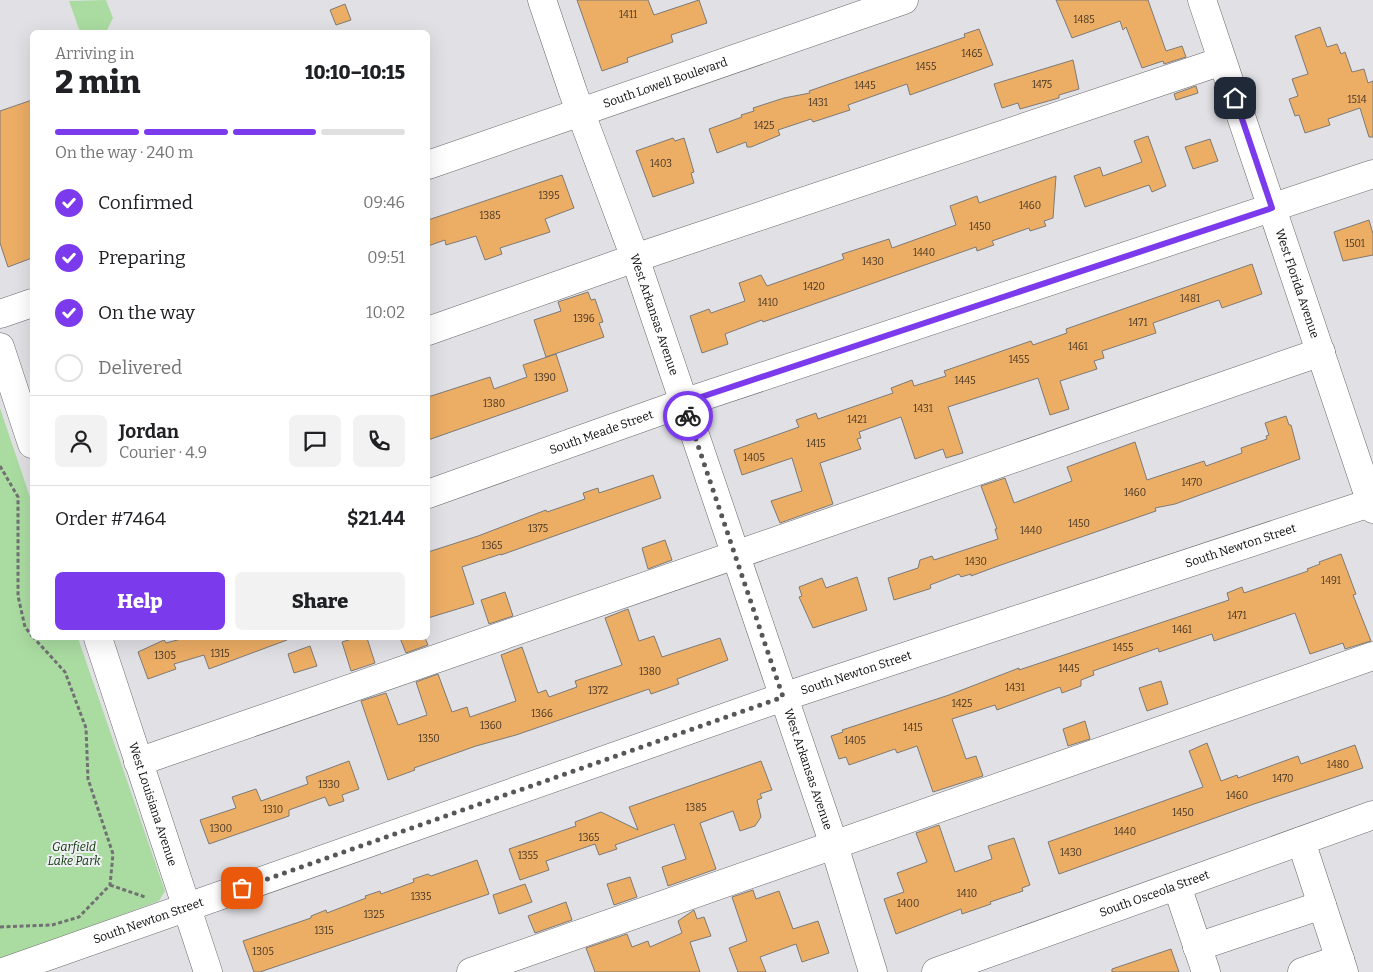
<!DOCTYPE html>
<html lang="en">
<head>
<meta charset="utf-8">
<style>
	:root { --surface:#fff; --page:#f2f2f2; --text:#202124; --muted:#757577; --line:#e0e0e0; --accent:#7c3aed }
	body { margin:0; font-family:Bitter,serif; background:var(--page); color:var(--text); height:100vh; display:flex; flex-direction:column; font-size:19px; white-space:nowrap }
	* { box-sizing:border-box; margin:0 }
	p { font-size:16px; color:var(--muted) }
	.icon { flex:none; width:28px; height:28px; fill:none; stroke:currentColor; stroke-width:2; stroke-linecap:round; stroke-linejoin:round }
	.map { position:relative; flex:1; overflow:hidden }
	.panel { position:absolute; left:30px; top:30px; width:400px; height:610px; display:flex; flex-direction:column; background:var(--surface); border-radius:8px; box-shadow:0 5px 20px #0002 }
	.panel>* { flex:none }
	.pin { position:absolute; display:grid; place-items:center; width:42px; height:42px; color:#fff; margin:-21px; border-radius:10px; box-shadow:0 2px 8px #0006 }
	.courier { position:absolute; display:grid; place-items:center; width:50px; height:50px; margin:-25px; border:4px solid #7c3aed; border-radius:50%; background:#fff; color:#222; box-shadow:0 1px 6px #0007 }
	.summary em { font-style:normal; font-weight:800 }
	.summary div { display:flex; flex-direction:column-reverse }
	.summary { display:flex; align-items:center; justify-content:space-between; height:85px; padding:0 25px }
	h1 { font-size:32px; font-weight:800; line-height:38px }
	.bar { display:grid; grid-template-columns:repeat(4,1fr); gap:8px 5px; align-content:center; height:60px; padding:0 25px }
	.bar i { height:6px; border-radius:4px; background:var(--line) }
	.bar .selected { background:var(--accent) }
	.bar p { grid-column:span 4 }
	.line { display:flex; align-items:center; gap:12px; padding:0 25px; border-top:1px solid var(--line) }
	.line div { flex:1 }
	.round { display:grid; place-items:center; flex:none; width:52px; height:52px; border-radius:8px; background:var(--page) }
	ol { padding:0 25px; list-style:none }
	li { display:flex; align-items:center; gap:15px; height:55px }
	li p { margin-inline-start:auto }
	li .icon { padding:5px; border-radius:50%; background:var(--accent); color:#fff; stroke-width:4 }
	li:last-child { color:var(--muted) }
	li i { width:28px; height:28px; border:2px solid var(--line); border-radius:50% }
	.cta { display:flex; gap:10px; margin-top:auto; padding:10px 25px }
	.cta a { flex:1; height:58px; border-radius:8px; background:var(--accent); color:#fff; font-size:20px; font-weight:800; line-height:58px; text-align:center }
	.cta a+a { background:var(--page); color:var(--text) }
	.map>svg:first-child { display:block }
</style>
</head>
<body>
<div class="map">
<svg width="1373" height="972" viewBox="0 0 1373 972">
	<rect width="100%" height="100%" fill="#e1e1e5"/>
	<path fill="#aadca1" d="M106,0l7,18 -7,14h-26l-11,-31z
		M0,408l32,95v135h46l87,253 -6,10 -159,59z"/>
	<path fill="#ecad65" stroke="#7d7a77" d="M577,0h71l6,15 45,-15 8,23 -36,12 2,7 -46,16 1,4 -26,9z
		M1056,0h92l18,51 16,-5 4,11 -22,7 -1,-3 -21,7 -16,-41 -3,3 -3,-9 -48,17z
		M345,4l6,16 -15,5 -6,-15z
		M1320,27l7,20 10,-3 4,10 4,-2 7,20 12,-3 4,14 5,-2v56h-4l-9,-29 -32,11 2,6 -25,8 -6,-18 -4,1 -6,-17 9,-3 -6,-17 16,-5 -13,-38z
		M979,29l14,36 -83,30 -3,-11 -59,21 2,5 -37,12 -2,-3 -33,11 2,5 -29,12h-4l-1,-5 -29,11 -8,-24 33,-12 -1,-2 13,-4 -1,-3 31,-10 26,-5 -1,-2 156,-54 -1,-3z
		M1073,60l6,29 -20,6v3l-39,11 -2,-6 -16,5 -8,-24z
		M1196,86l2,7 -22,7 -2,-6z
		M32,100v158l-24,9 -8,-24v-132z
		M1148,136l18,50 -14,6 -3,-7 -64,22 -11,-31 26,-9 3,9 39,-14 -8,-21z
		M673,138l2,3 9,-3 10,34 -3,1 3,10 -41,14 -17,-46z
		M1210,139l8,22 -25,8 -8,-22z
		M562,175l12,33 -29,11 5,13 -50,16 2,6 -17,6 -9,-24 -30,9 -1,-5 -17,6v-26z
		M1056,176l-3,42 -9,3 2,5 -16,5 -1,-3 -37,13 2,4 -17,6 -1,-4 -213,75 -1,-2 -37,14 3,10 -26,9 -12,-37 19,-7 2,4 34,-12 -6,-18 22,-8 6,11 77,-27 -2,-5 47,-15 3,9 64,-23 -6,-19 27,-10 2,7z
		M1369,220l4,14v21l-30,6 -9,-29z
		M1252,264l10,30 -40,14 -3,-8 -66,23 3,10 -54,18 2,7 -10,3 3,8 -37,12 9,28 -19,6 -12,-37 -90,29 15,46 -17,5 -3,-9 -28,10 -14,-42 -42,15 2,6 -4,1 4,10 -41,14 13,41 -53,19 -9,-22 31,-10 -10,-33 -50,17 -8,-25 65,-23 -3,-7 20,-7 2,6 75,-26 -2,-5 21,-8 2,6 32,-10 -2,-5 87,-30 2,4 34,-12 -1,-4z
		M588,292l3,8 4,-1 8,23 -4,1 5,14 -58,20 -12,-37 27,-9 -3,-9z
		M556,354l12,37 -140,49v-43l62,-20 4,12 33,-12 -4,-12z
		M1286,416l3,9h2l9,34 -125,45 -20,4 1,3 -158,55 -27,10v-2l-10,3 -2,-3 -29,11 1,3 -2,1 -35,11 -6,-22 30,-10 2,-8 12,-4 2,4 64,-21 -3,-10h2l-16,-43 24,-8 9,25 58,-22 -5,-14 68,-25 12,38 57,-19 2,5 36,-13 -1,-5 26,-9 -1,-3 3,-1 -4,-12z
		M653,475l8,23 -160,57v-1l-39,13 12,37 -46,14v-66l50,-16 68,-26 1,2 38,-13 -2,-6 15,-5 1,5z
		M665,540l7,20 -24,9 -6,-21z
		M1341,554l15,40 -3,1 18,46 -26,8 -2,-6 -33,11 -15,-41 -81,28 -2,-7 -53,18 -1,-4 -65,23 1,4 -13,5v6l-19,7 -2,-6 -63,23 -2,-5 -43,14 14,40 10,-3 7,20 -50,16 -16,-46 -20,7 -2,-4 -46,16 -3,-8 -7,2 -8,-23 12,-4 -1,-2 107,-35 70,-27v2l210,-70 -2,-7 15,-6 2,6 64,-22 -1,-2 13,-5 -1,-2z
		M857,577l10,33 -54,18 -14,-31 3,-1 -3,-9 23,-9 4,10z
		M505,592l8,24 -24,8 -8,-24z
		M628,609l11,32 15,-5 8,21 58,-19 8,22 -51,19 2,5 -28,10 -2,-5 -133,46 -40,11 -62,22 1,2 -27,10 -27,-79 25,-8 12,32 29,-10 -11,-33 22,-8 14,38 15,-5 3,10 46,-16 -15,-46 21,-8 16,46 8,-3 3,7 28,-10 -2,-6 47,-16 -17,-47z
		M185,638h102v2l-78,29 -5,-14 -30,9 2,5 -28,10 -10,-27 26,-12 2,3z
		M355,638h12l8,25 -24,8 -9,-29z
		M400,638h25l3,7 -22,8z
		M310,646l7,20 -23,7 -6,-19z
		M1161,681l7,23 -21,7 -8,-23z
		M1085,721l5,18 -22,7 -5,-17z
		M1207,743l14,38 16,-6 1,3 60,-22 3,8 54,-19 8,23 -109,36 -195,70 -11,-32 155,-55 -14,-36z
		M349,761l10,28 -17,6 2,6 -15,5 -4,-9 -36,13v6l-80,28 -9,-24 36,-12 -4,-11 24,-8 5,12 47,-17 -2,-7z
		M761,761l11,29 -12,4 2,4 -5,2 4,17 -6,9 -15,5 -7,-20 -33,12 16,46 -48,17 -6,-19 24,-8 -12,-35 -59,21 2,4 -18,6 -4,-11 -49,17 3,9 -29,10 -11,-31 67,-23 -1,-4 26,-10 37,18 -9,-23z
		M939,825l16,47 37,-13 -4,-13 26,-8 16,47 -8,3 1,3 -33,11 1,2 -29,10 -1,-5 -65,25 -12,-35 20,-7 -7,-19 30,-11 -11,-29z
		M477,860l12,34 -229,78h-6l-11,-31 68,-23v-2l15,-6 1,3 39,-15 -1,-2 15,-5 1,3 33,-12 -1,-3 15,-5 3,2z
		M630,877l7,20 -23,8 -7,-21z
		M525,884l7,18 -33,12 -6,-19z
		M753,890l3,9 23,-8 14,38 25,-8 11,32 -27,9 -6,-18 -36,13 6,15h-28l-9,-24 18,-7 -15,-44z
		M566,902l6,18 -37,13 -7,-17z
		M694,910l3,9 7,-2 7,19 -21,6 10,30h-105l-9,-24 41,-14 5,13 16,-6 2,6 32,-14 -4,-12z
		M1171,949l8,23h-67v-3z"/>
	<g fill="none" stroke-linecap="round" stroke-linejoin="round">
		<defs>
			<g id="minor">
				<path id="s1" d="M542,0l31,92 62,166 199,587 39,127"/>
				<path id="s2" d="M1202,0l171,509"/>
				<path id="s3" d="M428,165l476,-165"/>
				<path d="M0,314l32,-11"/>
				<path d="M428,331l207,-73 587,-197"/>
				<path d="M0,347l32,97"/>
				<path id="s4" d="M428,494l255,-91 690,-229"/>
				<path id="s5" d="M98,638l110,334"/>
				<path d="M138,762l1183,-410"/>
				<path d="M1301,841l43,131"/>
				<path d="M1177,886l29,86"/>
				<path d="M1197,947l125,-42"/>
				<path id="s6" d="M3,972l780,-275 590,-195"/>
				<path d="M471,972l902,-316"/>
				<path id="s7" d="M936,972l437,-157"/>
				<path d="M1302,972l38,-13"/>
			</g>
		</defs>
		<use href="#minor" stroke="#67676b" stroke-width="29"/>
		<path stroke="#717173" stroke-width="3" stroke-dasharray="4 2.5" stroke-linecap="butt" d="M0,466l18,31v99l7,31 7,9
			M110,885l35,12
			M0,927l52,-2 27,-8 31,-32 3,-31 -25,-75 -2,-51 -21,-56 -31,-34"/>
		<use href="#minor" stroke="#fff" stroke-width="28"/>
	</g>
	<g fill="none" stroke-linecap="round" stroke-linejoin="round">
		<path stroke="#575759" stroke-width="5" stroke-dasharray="0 9" d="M242,888l541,-191 -95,-281"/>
		<path stroke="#7c3aed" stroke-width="6" d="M688,416l-5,-13 589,-195 -37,-110"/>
	</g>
	<g text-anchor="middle" stroke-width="4" stroke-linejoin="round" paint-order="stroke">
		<g font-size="10" fill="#453524">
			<text x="628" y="18">1411</text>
			<text x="1084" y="23">1485</text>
			<text x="972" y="57">1465</text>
			<text x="926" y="70">1455</text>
			<text x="1042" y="88">1475</text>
			<text x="865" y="89">1445</text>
			<text x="1357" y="103">1514</text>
			<text x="818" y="106">1431</text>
			<text x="764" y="129">1425</text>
			<text x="661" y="167">1403</text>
			<text x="549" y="199">1395</text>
			<text x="1030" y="209">1460</text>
			<text x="490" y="219">1385</text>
			<text x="980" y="230">1450</text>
			<text x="1355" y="247">1501</text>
			<text x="924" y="256">1440</text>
			<text x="873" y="265">1430</text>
			<text x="814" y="290">1420</text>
			<text x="1190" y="302">1481</text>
			<text x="768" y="306">1410</text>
			<text x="584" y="322">1396</text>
			<text x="1138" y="326">1471</text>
			<text x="1078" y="350">1461</text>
			<text x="1019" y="363">1455</text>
			<text x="545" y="381">1390</text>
			<text x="965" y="384">1445</text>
			<text x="494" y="407">1380</text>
			<text x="923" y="412">1431</text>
			<text x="857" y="423">1421</text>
			<text x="816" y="447">1415</text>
			<text x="754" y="461">1405</text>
			<text x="1192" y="486">1470</text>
			<text x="1135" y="496">1460</text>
			<text x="1079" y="527">1450</text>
			<text x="538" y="532">1375</text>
			<text x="1031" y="534">1440</text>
			<text x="492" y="549">1365</text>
			<text x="976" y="565">1430</text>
			<text x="1331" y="584">1491</text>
			<text x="1237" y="619">1471</text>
			<text x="1182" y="633">1461</text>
			<text x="1123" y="651">1455</text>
			<text x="220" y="657">1315</text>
			<text x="165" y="659">1305</text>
			<text x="1069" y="672">1445</text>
			<text x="650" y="675">1380</text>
			<text x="1015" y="691">1431</text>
			<text x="598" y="694">1372</text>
			<text x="962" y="707">1425</text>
			<text x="542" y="717">1366</text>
			<text x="491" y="729">1360</text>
			<text x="913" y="731">1415</text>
			<text x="429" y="742">1350</text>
			<text x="855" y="744">1405</text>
			<text x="1338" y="768">1480</text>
			<text x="1283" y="782">1470</text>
			<text x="329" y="788">1330</text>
			<text x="1237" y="799">1460</text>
			<text x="696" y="811">1385</text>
			<text x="273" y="813">1310</text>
			<text x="1183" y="816">1450</text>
			<text x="221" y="832">1300</text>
			<text x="1125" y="835">1440</text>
			<text x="589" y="841">1365</text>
			<text x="1071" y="856">1430</text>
			<text x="528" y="859">1355</text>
			<text x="967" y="897">1410</text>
			<text x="421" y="900">1335</text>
			<text x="908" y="907">1400</text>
			<text x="374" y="918">1325</text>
			<text x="324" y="934">1315</text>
			<text x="263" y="955">1305</text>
		</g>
		<g font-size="12" fill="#0d0d0e" stroke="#eeeff3">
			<text dy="4" stroke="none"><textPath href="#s3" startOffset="251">South Lowell Boulevard</textPath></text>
			<text dy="4" stroke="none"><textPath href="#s2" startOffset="299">West Florida Avenue</textPath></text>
			<text dy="4" stroke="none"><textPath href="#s1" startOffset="334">West Arkansas Avenue</textPath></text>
			<text dy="4" stroke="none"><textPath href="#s4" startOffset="184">South Meade Street</textPath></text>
			<text dy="4" stroke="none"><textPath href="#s6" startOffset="1309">South Newton Street</textPath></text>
			<text dy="4" stroke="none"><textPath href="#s6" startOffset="904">South Newton Street</textPath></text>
			<text dy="4" stroke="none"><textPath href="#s1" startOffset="814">West Arkansas Avenue</textPath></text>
			<text dy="4" stroke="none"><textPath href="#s5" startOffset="175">West Louisiana Avenue</textPath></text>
			<text dy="4" stroke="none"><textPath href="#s7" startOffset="232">South Osceola Street</textPath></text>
			<text dy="4" stroke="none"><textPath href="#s6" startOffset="154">South Newton Street</textPath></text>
		</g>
		<g font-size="12" font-style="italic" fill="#093303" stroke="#eeeff3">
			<text x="74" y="851">Garfield<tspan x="74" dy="14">Lake Park</tspan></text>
		</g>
	</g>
</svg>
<div class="pin" style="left:242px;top:888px;background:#ea580c"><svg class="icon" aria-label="bag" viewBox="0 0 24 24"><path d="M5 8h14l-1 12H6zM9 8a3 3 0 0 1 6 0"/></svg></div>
<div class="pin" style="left:1235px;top:98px;background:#1f2937"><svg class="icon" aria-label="home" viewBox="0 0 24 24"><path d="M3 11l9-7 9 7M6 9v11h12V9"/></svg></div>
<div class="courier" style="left:688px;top:416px"><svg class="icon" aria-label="bike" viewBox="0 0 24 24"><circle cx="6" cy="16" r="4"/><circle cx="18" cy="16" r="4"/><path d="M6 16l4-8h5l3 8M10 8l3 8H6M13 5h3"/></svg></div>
<section class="panel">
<div class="summary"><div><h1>2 min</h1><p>Arriving in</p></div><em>10:10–10:15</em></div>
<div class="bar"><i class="selected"></i><i class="selected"></i><i class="selected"></i><i></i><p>On the way · 240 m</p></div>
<ol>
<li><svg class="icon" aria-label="check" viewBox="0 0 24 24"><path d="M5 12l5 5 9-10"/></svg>Confirmed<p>09:46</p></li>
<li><svg class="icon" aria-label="check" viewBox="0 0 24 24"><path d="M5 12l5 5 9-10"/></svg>Preparing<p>09:51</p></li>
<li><svg class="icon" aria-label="check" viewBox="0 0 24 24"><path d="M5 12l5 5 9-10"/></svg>On the way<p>10:02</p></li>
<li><i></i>Delivered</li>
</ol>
<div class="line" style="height:90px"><a class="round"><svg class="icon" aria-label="person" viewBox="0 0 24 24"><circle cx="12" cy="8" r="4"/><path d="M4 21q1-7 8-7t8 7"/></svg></a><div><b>Jordan</b><p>Courier · 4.9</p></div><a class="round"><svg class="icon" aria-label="chat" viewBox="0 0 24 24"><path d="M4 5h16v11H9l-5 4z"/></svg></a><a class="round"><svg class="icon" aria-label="phone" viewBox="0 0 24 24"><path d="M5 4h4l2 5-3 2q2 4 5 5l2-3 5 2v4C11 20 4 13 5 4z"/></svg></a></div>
<div class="line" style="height:65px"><div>Order #7464</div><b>$21.44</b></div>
<div class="cta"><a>Help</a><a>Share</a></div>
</section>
</div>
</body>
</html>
